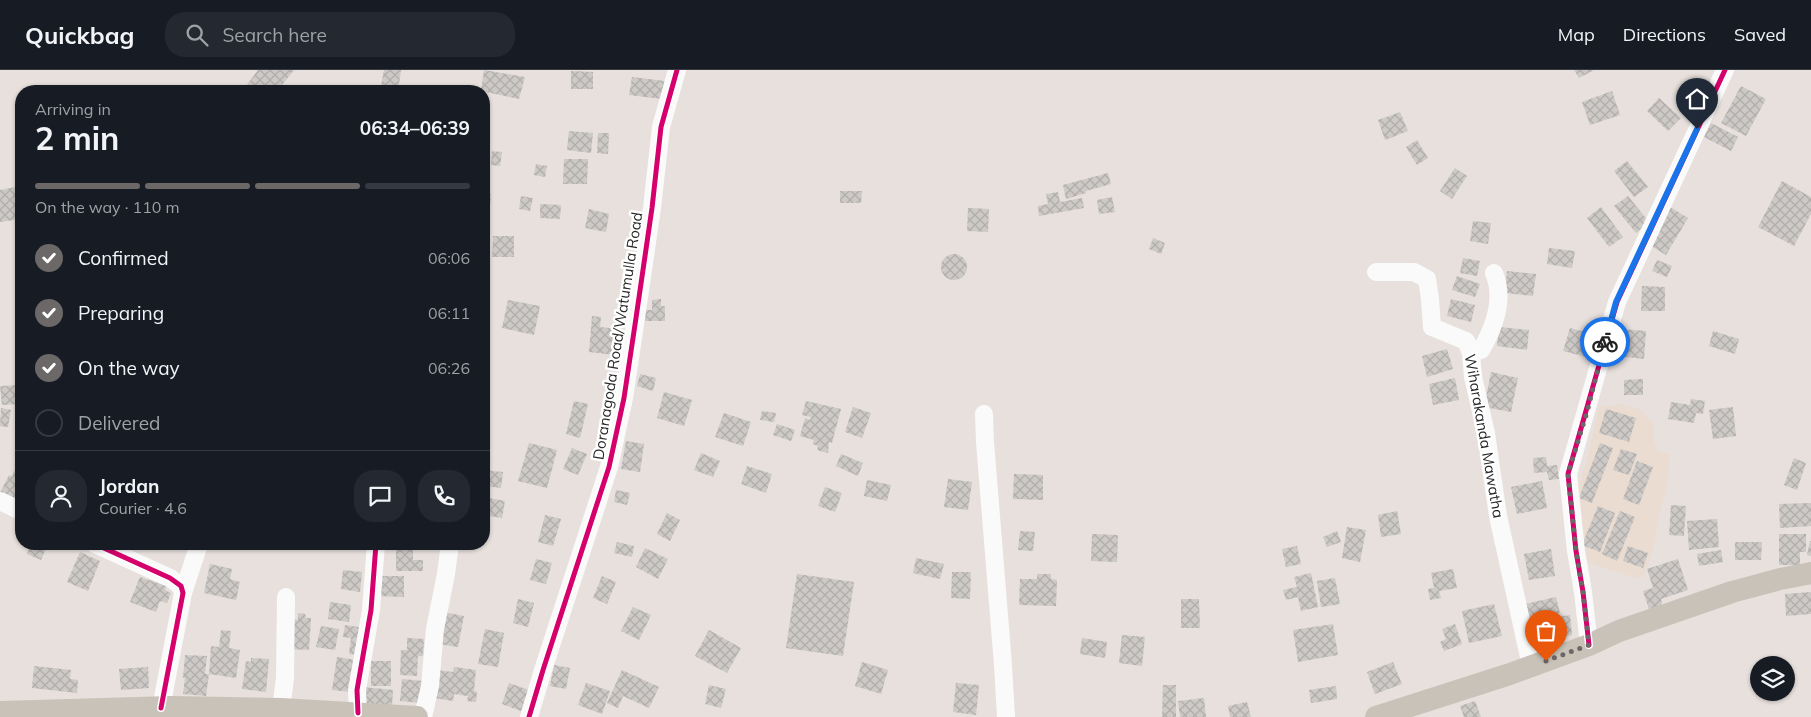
<!DOCTYPE html>
<html lang="en">
<head>
<meta charset="utf-8">
<style>
	:root { --surface:#171b24; --page:#242831; --text:#f1f3f6; --muted:#9ea1a6; --line:#363941; --accent:#6b6867 }
	body { margin:0; font-family:Mulish,sans-serif; background:var(--page); color:var(--text); height:100vh; display:flex; flex-direction:column; font-size:19px; white-space:nowrap }
	* { box-sizing:border-box; margin:0 }
	p { font-size:16px; color:var(--muted) }
	.icon { flex:none; width:28px; height:28px; fill:none; stroke:currentColor; stroke-width:2; stroke-linecap:round; stroke-linejoin:round }
	.map { position:relative; flex:1; overflow:hidden }
	.side { position:absolute; left:15px; top:15px; width:475px; height:465px; display:flex; flex-direction:column; background:var(--surface); border-radius:20px; box-shadow:0 1px 4px #0004 }
	.side>* { flex:none }
	.tools { position:absolute; left:1750px; top:586px; display:grid; gap:10px }
	.tools a { display:grid; place-items:center; width:45px; height:45px; border-radius:50%; background:var(--surface); box-shadow:0 1px 4px #0004; font-size:25px }
	.pin { position:absolute; display:grid; place-items:center; width:42px; height:42px; color:#fff; margin:-51px -21px; border-radius:50% 50% 50% 0; rotate:-45deg; box-shadow:0 0 5px #0007 }
	.pin .icon { rotate:45deg }
	.courier { position:absolute; display:grid; place-items:center; width:50px; height:50px; margin:-25px; border:4px solid #1a73e8; border-radius:50%; background:#fff; color:#222; box-shadow:0 1px 6px #0007 }
	.head em { font-style:normal; font-weight:700 }
	.head div { display:flex; flex-direction:column-reverse }
	.head { display:flex; align-items:center; justify-content:space-between; height:85px; padding:0 20px }
	h1 { font-size:32px; font-weight:700; line-height:38px }
	.bar { display:grid; grid-template-columns:repeat(4,1fr); gap:8px 5px; align-content:center; height:60px; padding:0 20px }
	.bar i { height:6px; border-radius:4px; background:var(--line) }
	.bar .selected { background:var(--accent) }
	.bar p { grid-column:span 4 }
	.line { display:flex; align-items:center; gap:12px; padding:0 20px; border-top:1px solid var(--line) }
	.line div { flex:1 }
	.round { display:grid; place-items:center; flex:none; width:52px; height:52px; border-radius:20px; background:var(--page) }
	ol { padding:0 20px; list-style:none }
	li { display:flex; align-items:center; gap:15px; height:55px }
	li p { margin-inline-start:auto }
	li .icon { padding:5px; border-radius:50%; background:var(--accent); color:#fff; stroke-width:4 }
	li:last-child { color:var(--muted) }
	li i { width:28px; height:28px; border:2px solid var(--line); border-radius:50% }
	header { display:flex; align-items:center; gap:30px; box-sizing:border-box; height:70px; padding:0 25px; background:var(--surface); border-bottom:1px solid var(--line) }
	header strong { font-size:24px }
	nav { display:flex; gap:28px; margin-inline-start:auto; font-size:18px }
	.search { width:350px; height:45px; background:var(--page); display:flex; align-items:center; gap:12px; box-sizing:border-box; padding:0 18px; border-radius:20px; color:var(--muted); font-size:19px }
	.map>svg:first-child { display:block }
</style>
</head>
<body>
<header>
<strong>Quickbag</strong>
<div class="search"><svg class="icon" aria-label="search" viewBox="0 0 24 24"><circle cx="10" cy="10" r="6"/><path d="M15 15l6 6"/></svg>Search here</div>
<nav><a>Map</a><a>Directions</a><a>Saved</a></nav>
</header>
<div class="map">
<svg width="1811" height="647" viewBox="0 0 1811 647">
	<defs>
		<pattern id="building-cross-hatch" width="8" height="8" patternUnits="userSpaceOnUse" patternTransform="scale(1.25)"><rect width="8" height="8" fill="#cdc9c6"/><path d="M0 0l8 8M0 8l8-8" fill="none" stroke="#b0adaa"/></pattern>
	</defs>
	<rect width="100%" height="100%" fill="#e7e0dc"/>
	<path fill="#eadcd0" d="M1620,334l21,6 13,14v18l4,10 12,2 -4,38 -7,21 -5,34 -9,25 -5,7 -45,-14 -13,-7 -7,-61 13,-40 11,-50z"/>
	<path fill="url(#building-cross-hatch)" d="M258,0h36l-15,19 -3,-2 -3,4h-21l-6,-5z
		M384,0h17l-3,21h-18z
		M484,0l41,7 -6,22 -38,-8z
		M1574,0h20l-15,8z
		M571,1l22,1v17h-22z
		M632,7l33,4 -3,18 -33,-4z
		M1741,16l25,13 -20,37 -25,-13z
		M419,17l26,3v1h-27z
		M1612,21l8,24 -30,10 -8,-23z
		M1659,28l22,20 -13,13 -21,-20z
		M1400,42l8,19 -23,9 -7,-20z
		M1711,53l27,14 -7,14 -27,-14z
		M569,61l24,2 -2,20 -24,-3z
		M598,63h11l-1,21 -11,-1z
		M1417,70l11,18 -11,7 -11,-18z
		M492,81l10,1 -2,14 -9,-1z
		M564,89h24l-1,25h-24z
		M1627,91l21,26 -14,10 -20,-26z
		M536,94l11,2 -2,11 -11,-2z
		M1455,98l12,8 -15,23 -12,-8z
		M1108,103l3,11 -25,7v2l-20,6 -3,-14z
		M1782,111l29,16v17l-17,32 -36,-19z
		M21,116v33l-21,3v-32z
		M840,121h22l-1,12h-21z
		M484,122l7,1 -2,30 -5,-1z
		M1058,122l2,10 22,-4 2,10 -45,8 -1,-10 10,-2 -2,-10z
		M521,126l12,2 -3,13 -11,-2z
		M1628,126l21,26 -13,11 -22,-27z
		M1112,127l3,15 -16,2 -2,-14z
		M540,134l21,1 -1,14 -20,-1z
		M1601,137l22,30 -14,10 -22,-29z
		M1670,137l18,11 -22,37 -18,-11z
		M968,138l21,1 -1,23 -21,-1z
		M589,139l20,5 -3,18 -21,-4z
		M1473,151l18,2 -3,21 -18,-3z
		M493,166h21v21h-22z
		M1153,168l12,5 -4,11 -12,-5z
		M1549,178l26,3 -3,17 -25,-4z
		M941 197a13 13 0 1 1 26 0a13 13 0 1 1-26 0Z
		M1463,188l17,3 -3,15 -17,-3z
		M1657,190l15,6 -5,11 -15,-6z
		M1507,201l29,3 -3,22 -28,-3z
		M1457,206l23,8 -5,13 -23,-7z
		M1642,216l23,1v24h-24z
		M661,229v7h4v15h-20l-1,-11h8v-10z
		M1451,229l24,6 -4,17 -24,-6z
		M508,230l32,6 -6,29 -32,-7z
		M592,246l9,1 -1,10 18,2 -3,26 -26,-3z
		M1499,257l30,3 -2,20 -30,-4z
		M1570,258l22,6 -6,23 -23,-6z
		M1621,259l25,2 -2,28 -26,-3z
		M1713,261l26,8 -4,15 -26,-8z
		M1447,279l6,20 -26,8 -5,-21z
		M1491,302l27,6 -7,34 -27,-5z
		M640,304l16,4 -3,13 -16,-5z
		M1455,308l4,22 -26,5 -4,-21z
		M1643,309v16h-19v-15z
		M21,315v19l-19,1 -2,-19z
		M664,322l28,8 -8,26 -27,-8z
		M1691,329l14,2 -2,13 -7,-1 -2,10 -26,-4 3,-17 19,3z
		M574,331l14,3 -8,34 -14,-4z
		M806,331l35,8 -9,34 -3,-1 -1,11 -11,-3 1,-4 -5,-2 1,-4 -14,-4 5,-18 5,2 1,-3 -9,-2z
		M853,337l18,6 -9,25 -17,-6z
		M1733,337l3,29 -23,3 -4,-29z
		M1,338l10,2 -3,17 -8,-1z
		M1606,339l30,9 -7,24 -30,-9z
		M762,341l14,2 -2,9 -14,-2z
		M724,343l27,9 -8,24 -28,-9z
		M777,354l18,6 -4,11 -18,-6z
		M626,371l18,3 -4,28 -19,-3z
		M529,373l28,7 -10,38 -29,-7z
		M1600,373l13,5 -21,55 -13,-5z
		M572,378l15,6 -9,21 -15,-6z
		M1621,379l16,5 -8,21 -16,-5z
		M701,383l19,8 -7,16 -19,-7z
		M841,384l22,9 -5,13 -22,-10z
		M21,387v17l-2,5 2,2 -1,22 -20,-10 9,-18 3,1z
		M1546,387l1,9 10,-1 2,14 -10,1 -2,-8 -13,1 -1,-15z
		M1794,388l12,5 -9,27 -13,-5z
		M1637,391l16,6 -14,38 -16,-6z
		M747,396l25,8 -6,19 -25,-9z
		M484,400l19,2 -2,16 -17,-2z
		M1014,404l29,1v25l-30,-1z
		M948,409l24,3 -4,28 -24,-3z
		M867,410l24,5 -4,16 -23,-5z
		M1542,411l5,27 -30,6 -6,-27z
		M825,417l17,6 -7,19 -17,-6z
		M616,420l14,3 -3,12 -13,-3z
		M484,427l21,4 -3,17 -18,-3z
		M1811,433v23l-31,2 -1,-24z
		M1671,435l15,1 -2,30 -15,-1z
		M1598,436l17,7 -15,39 -18,-7z
		M1397,441l4,23 -20,3 -3,-22z
		M1620,441l15,6 -18,44 -15,-7z
		M667,443l13,7 -10,21 -13,-7z
		M545,445l16,4 -8,27 -15,-4z
		M1717,449l2,28 -30,3 -2,-29z
		M1347,457l19,3 -6,32 -18,-4z
		M1020,461l15,1 -2,19 -15,-1z
		M1337,461l4,11 -14,5 -4,-10z
		M1092,464l26,1 -1,27 -26,-1z
		M1779,464h27v18h-6v13h-21z
		M1810,471h1v15l-4,-1z
		M617,472l17,4 -2,11 -18,-4z
		M1735,472h27l-1,18h-26z
		M31,474h17l-7,16 -14,-6z
		M396,474h17v16h10v11h-27z
		M1297,476l4,18 -15,3 -4,-18z
		M1628,476l20,7 -5,15 -20,-7z
		M645,478l23,11 -10,20 -22,-12z
		M1551,479l4,27 -26,4 -5,-26z
		M1721,480l2,12 -24,4 -2,-12z
		M80,482l20,9 -12,30 -21,-9z
		M916,488l28,6 -4,15 -27,-6z
		M536,489l16,4 -6,21 -16,-4z
		M1678,489l10,31 -27,9 1,6 -13,4 -6,-18 10,-3 -6,-19z
		M210,494l22,5 -2,10 10,3 -4,18 -32,-7z
		M1453,499l4,19 -18,3 2,7 -11,2 -2,-11 6,-1 -3,-15z
		M343,500l19,2 -2,20 -19,-3z
		M952,502h19l-1,27 -19,-1z
		M1311,503l7,34 -17,4 -3,-14 -12,3 -3,-10 14,-3 -3,-10z
		M797,504l57,8 -11,74 -57,-8z
		M1037,504h14v5l6,1 -1,26 -37,-1 1,-26h17z
		M379,506h25v21l-25,-1z
		M602,506l14,6 -9,22 -14,-6z
		M140,507l26,9 -1,4 6,3 -4,10 -7,-2 -4,11 -26,-10z
		M1335,508l5,26 -19,3 -4,-26z
		M1811,522v22l-25,2 -1,-22z
		M1556,527l4,16 -32,7 -3,-16z
		M518,529l16,4 -6,24 -15,-4z
		M1181,529h18l1,29h-19z
		M330,532l21,3 -2,17 -21,-3z
		M1494,534l8,32 -33,7 -7,-32z
		M633,537l18,8 -12,25 -18,-9z
		M443,542l21,4 -6,31 -20,-3z
		M298,543l7,1 1,4h5l-2,32 -21,-1 2,-30 8,1z
		M1570,545l2,20 -25,4 -3,-20z
		M1333,554l5,31 -40,7 -5,-32z
		M1455,554l7,20 -18,7 -4,-9 6,-3 -4,-10z
		M345,555l20,3 -6,27 -10,-1 2,-16 -8,-1z
		M321,556l18,3 -4,21 -19,-3z
		M485,559l19,4 -6,34 -20,-3z
		M221,560l10,1 -2,17 11,2 -4,28 -27,-4 2,-28 8,1z
		M709,560l32,18 -14,25 -32,-17z
		M1122,565l23,2 -3,29 -23,-3z
		M407,568l17,1 -1,17h-5l-1,20 -17,-1 1,-25h6z
		M1082,568l25,4 -2,16 -25,-4z
		M185,585l22,1 -2,18h4l-3,22 -23,-2 2,-16h-2z
		M337,587l19,3 -4,32 -20,-2z
		M251,588l18,1 -3,33 -24,-3 4,-28 5,1z
		M371,591h20v25h-20z
		M862,592l26,8 -7,24 -26,-8z
		M1393,592l9,22 -27,10 -8,-22z
		M554,595l16,3 -4,21 -16,-3z
		M34,596l37,4 -1,9 8,1 -1,13 -45,-5z
		M148,597l1,21 -28,2 -2,-21z
		M454,597l22,3 -2,21 3,1 -1,10 -9,-1 1,-5 -14,-2 -1,7 -19,-3 3,-28 16,2z
		M622,600l37,17 -10,21 -26,-12 -5,12 -11,-5z
		M402,609l22,2 -2,22 -22,-2z
		M509,613l20,7 -8,21 -19,-7z
		M586,613l24,8 -8,23 -24,-9z
		M956,613l23,2 -3,30 -23,-3z
		M709,615l17,4 -5,19 -16,-4z
		M1163,615h13v32h-14z
		M1336,616l1,13 -26,4 -2,-13z
		M363,617l30,3 -1,16 -30,-3z
		M1204,628l2,19h-26l-2,-16z
		M1475,631l6,16h-17l-4,-11z
		M1247,632l4,15h-21l-2,-11z"/>
	<g fill="none" stroke-linecap="round" stroke-linejoin="round">
		<path stroke="#fbfafa" stroke-width="18" d="M1376,202h38l13,7 3,20 2,28 34,14 5,12 2,24 13,56 12,83 33,150
			M1471,283l10,-3c14,-24 24,-51 13,-77
			M984,344l1,28 18,223 3,52
			M0,431l21,10
			M95,474l75,34 11,8 2,7 -22,115
			M183,523l16,-49
			M1589,575l-6,-53 -7,-41 -8,-77 49,-172 108,-232
			M358,643l-1,-23 14,-80 5,-66
			M280,647l5,-39 1,-81
			M423,647l7,-31 5,-57 11,-55 4,-30
			M529,647l14,-47 66,-203 15,-69 12,-80 16,-110 9,-81 16,-57"/>
		<path stroke="#c9c2b8" stroke-width="22" d="M0,642l171,-5 110,2 136,8
			M1376,647l134,-43 79,-29 30,-14 113,-39 48,-13 31,-6"/>
		<defs>
			<path id="cycleway" d="M95,474l75,34 11,8 2,7 -22,115
				M1589,575l-6,-53 -7,-41 -8,-77 49,-172 108,-232
				M358,643l-1,-23 14,-80 5,-66
				M529,647l14,-47 66,-203 15,-69 12,-80 16,-110 9,-81 16,-57"/>
		</defs>
		<use href="#cycleway" stroke="#fff" stroke-width="8"/>
		<use href="#cycleway" stroke="#d6006c" stroke-width="5"/>
	</g>
	<g fill="none" stroke-linecap="round" stroke-linejoin="round">
		<path stroke="#6b6867" stroke-width="5" stroke-dasharray="0 9" d="M1546,591l43,-16 -6,-53 -7,-41 -8,-77 19,-62 18,-70"/>
		<path stroke="#1a73e8" stroke-width="6" d="M1605,272l11,-40 81,-173"/>
	</g>
	<g text-anchor="middle" stroke-width="5" stroke-linejoin="round" paint-order="stroke">
		<g font-size="15" fill="#282828" stroke="#fff">
			<text transform="translate(618 266) rotate(-81)" y="5">Doranagoda Road/Watumulla Road</text>
			<text transform="translate(1484 366) rotate(80)" y="5">Wiharakanda Mawatha</text>
		</g>
	</g>
</svg>
<div class="tools">
<a><svg class="icon" aria-label="layers" viewBox="0 0 24 24"><path d="M12 4l9 5-9 5-9-5zM3 14l9 5 9-5"/></svg></a>
</div>
<div class="pin" style="left:1546px;top:591px;background:#ea580c"><svg class="icon" aria-label="bag" viewBox="0 0 24 24"><path d="M5 8h14l-1 12H6zM9 8a3 3 0 0 1 6 0"/></svg></div>
<div class="pin" style="left:1697px;top:59px;background:#1f2937"><svg class="icon" aria-label="home" viewBox="0 0 24 24"><path d="M3 11l9-7 9 7M6 9v11h12V9"/></svg></div>
<div class="courier" style="left:1605px;top:272px"><svg class="icon" aria-label="bike" viewBox="0 0 24 24"><circle cx="6" cy="16" r="4"/><circle cx="18" cy="16" r="4"/><path d="M6 16l4-8h5l3 8M10 8l3 8H6M13 5h3"/></svg></div>
<section class="side">
<div class="head"><div><h1>2 min</h1><p>Arriving in</p></div><em>06:34–06:39</em></div>
<div class="bar"><i class="selected"></i><i class="selected"></i><i class="selected"></i><i></i><p>On the way · 110 m</p></div>
<ol>
<li><svg class="icon" aria-label="check" viewBox="0 0 24 24"><path d="M5 12l5 5 9-10"/></svg>Confirmed<p>06:06</p></li>
<li><svg class="icon" aria-label="check" viewBox="0 0 24 24"><path d="M5 12l5 5 9-10"/></svg>Preparing<p>06:11</p></li>
<li><svg class="icon" aria-label="check" viewBox="0 0 24 24"><path d="M5 12l5 5 9-10"/></svg>On the way<p>06:26</p></li>
<li><i></i>Delivered</li>
</ol>
<div class="line" style="height:90px"><a class="round"><svg class="icon" aria-label="person" viewBox="0 0 24 24"><circle cx="12" cy="8" r="4"/><path d="M4 21q1-7 8-7t8 7"/></svg></a><div><b>Jordan</b><p>Courier · 4.6</p></div><a class="round"><svg class="icon" aria-label="chat" viewBox="0 0 24 24"><path d="M4 5h16v11H9l-5 4z"/></svg></a><a class="round"><svg class="icon" aria-label="phone" viewBox="0 0 24 24"><path d="M5 4h4l2 5-3 2q2 4 5 5l2-3 5 2v4C11 20 4 13 5 4z"/></svg></a></div>
</section>
</div>
</body>
</html>
